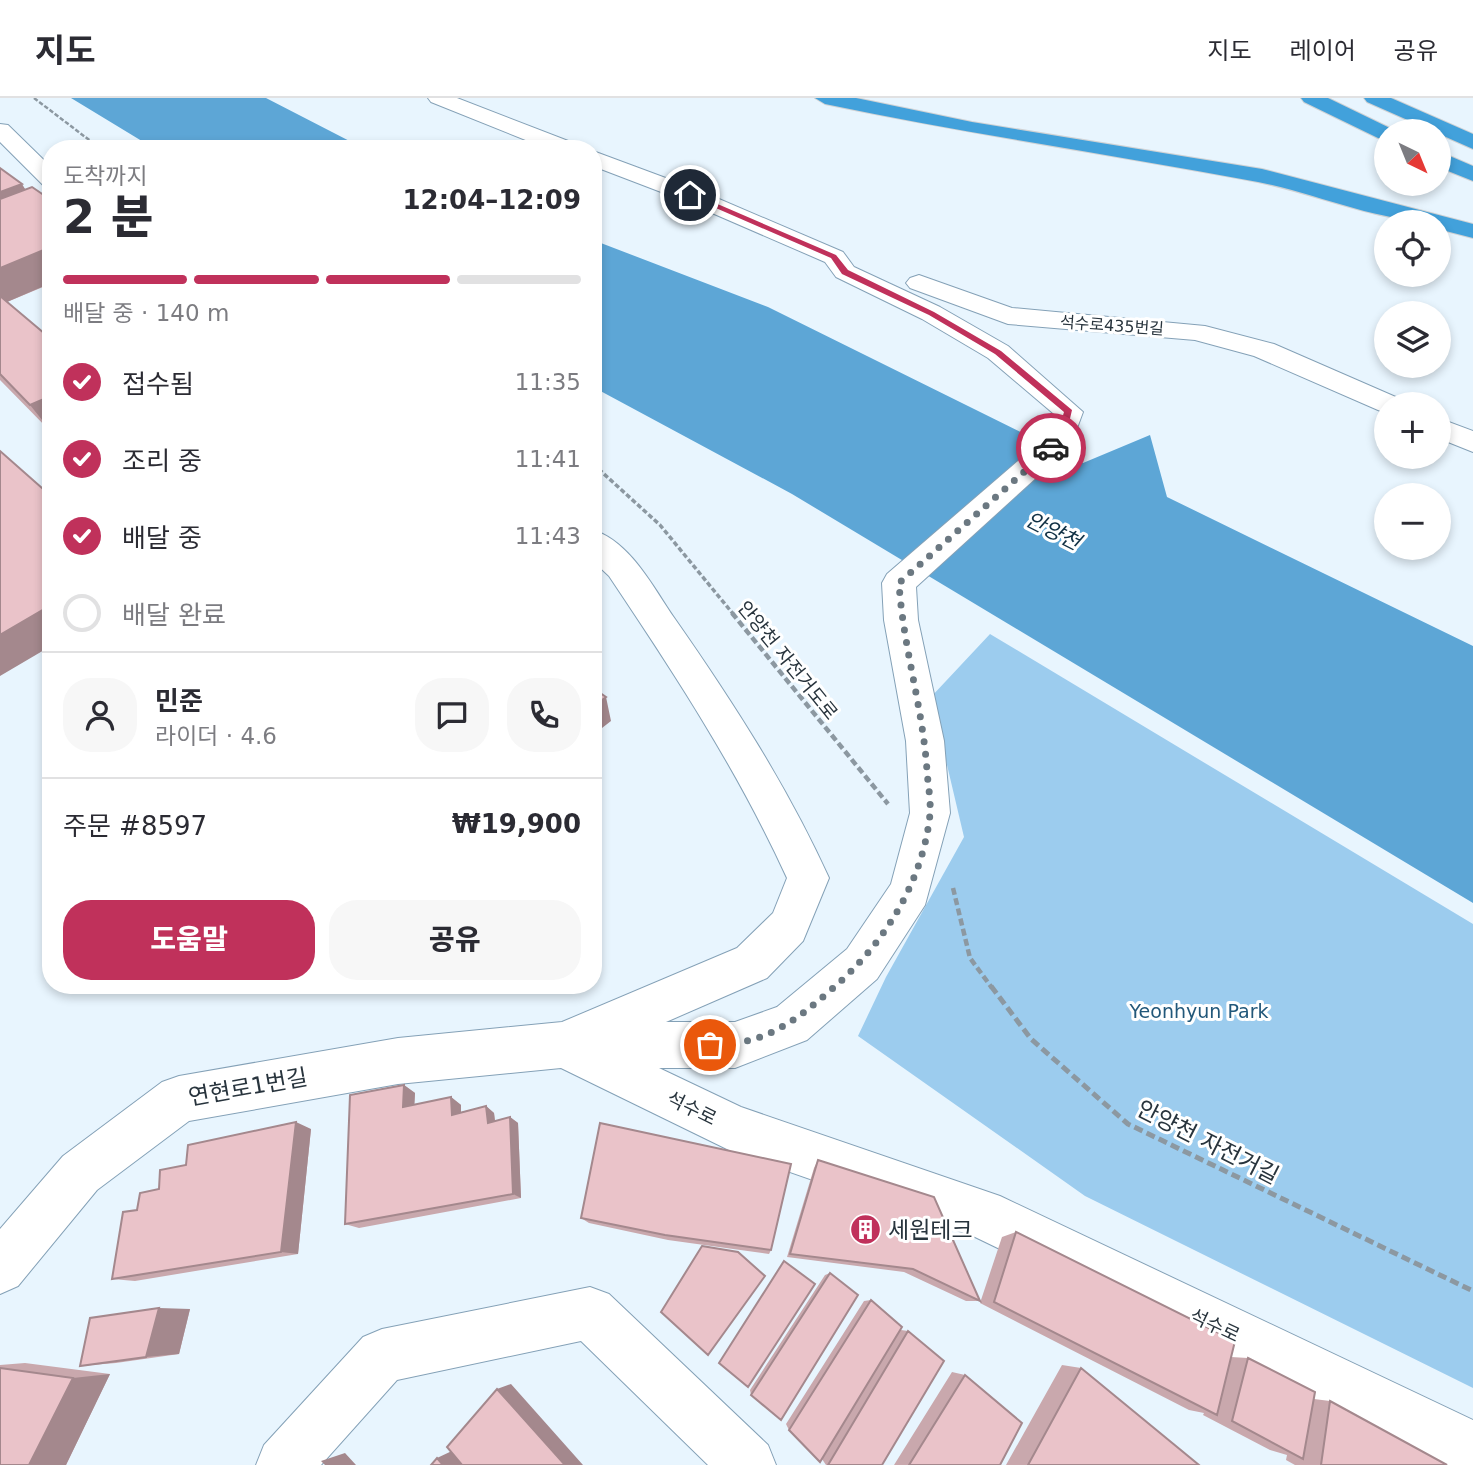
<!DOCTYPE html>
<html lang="ko">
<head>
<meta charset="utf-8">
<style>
	:root { --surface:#fff; --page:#f7f7f7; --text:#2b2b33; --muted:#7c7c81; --line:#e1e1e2; --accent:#c0315b }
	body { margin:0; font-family:"DejaVu Sans","Noto Sans KR",sans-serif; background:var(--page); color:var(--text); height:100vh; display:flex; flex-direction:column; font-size:26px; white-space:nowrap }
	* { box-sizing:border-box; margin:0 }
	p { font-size:23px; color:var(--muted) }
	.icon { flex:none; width:38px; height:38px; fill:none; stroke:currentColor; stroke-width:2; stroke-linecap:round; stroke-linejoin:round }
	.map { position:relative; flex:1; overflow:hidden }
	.side { position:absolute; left:42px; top:42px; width:560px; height:854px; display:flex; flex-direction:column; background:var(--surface); border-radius:28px; box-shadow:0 4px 10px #0003 }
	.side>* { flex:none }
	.needle { width:46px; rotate:137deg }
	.buttons { position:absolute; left:1374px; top:21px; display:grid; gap:14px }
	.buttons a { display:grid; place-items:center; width:77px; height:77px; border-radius:50%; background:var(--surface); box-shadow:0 4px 10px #0003; font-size:35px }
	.pin { position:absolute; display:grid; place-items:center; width:60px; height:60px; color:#fff; margin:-30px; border:4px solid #fff; border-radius:50%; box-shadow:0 2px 7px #0007 }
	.courier { position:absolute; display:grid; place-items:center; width:70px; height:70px; margin:-35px; border:5px solid #c0315b; border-radius:50%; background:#fff; color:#222; box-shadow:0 2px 9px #0007 }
	.head em { font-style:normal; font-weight:800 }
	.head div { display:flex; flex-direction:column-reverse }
	.head { display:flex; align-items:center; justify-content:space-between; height:119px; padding:0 21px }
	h1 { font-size:46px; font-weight:800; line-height:52px }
	.bar { display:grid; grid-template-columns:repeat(4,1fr); gap:10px 7px; align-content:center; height:84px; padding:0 21px }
	.bar i { height:9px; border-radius:5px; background:var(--line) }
	.bar .current { background:var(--accent) }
	.bar p { grid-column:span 4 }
	.line { display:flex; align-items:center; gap:18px; padding:0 21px; border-top:2px solid var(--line) }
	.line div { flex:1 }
	.round { display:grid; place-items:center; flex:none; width:74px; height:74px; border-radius:28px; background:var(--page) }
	ol { padding:0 21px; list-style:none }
	li { display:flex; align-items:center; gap:21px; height:77px }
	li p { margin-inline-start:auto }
	li .icon { padding:7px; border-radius:50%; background:var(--accent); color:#fff; stroke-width:4 }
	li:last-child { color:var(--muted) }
	li i { width:38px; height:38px; border:4px solid var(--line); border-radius:50% }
	.primary-button { display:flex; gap:14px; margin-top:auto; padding:14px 21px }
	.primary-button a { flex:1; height:80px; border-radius:28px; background:var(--accent); color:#fff; font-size:28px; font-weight:800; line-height:80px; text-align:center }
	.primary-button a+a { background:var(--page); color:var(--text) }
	header { display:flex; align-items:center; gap:42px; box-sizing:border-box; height:98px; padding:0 35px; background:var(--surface); border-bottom:2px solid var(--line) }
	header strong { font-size:33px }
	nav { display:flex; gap:38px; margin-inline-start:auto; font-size:24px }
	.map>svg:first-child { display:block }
</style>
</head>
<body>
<header>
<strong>지도</strong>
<nav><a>지도</a><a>레이어</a><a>공유</a></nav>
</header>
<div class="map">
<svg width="1473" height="1367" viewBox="0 0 1473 1367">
	<rect width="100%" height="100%" fill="#e8f5fe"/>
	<path fill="#9cccee" d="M990,536l483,290v464l-388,-192 -227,-160 28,-59 78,-140 -33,-140z"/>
	<path fill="#5da6d6" d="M71,0h195l99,51h-210z
		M593,142l175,67 315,156 67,-28 17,62 306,149v257l-681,-409 -199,-107z"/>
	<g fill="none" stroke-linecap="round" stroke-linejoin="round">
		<defs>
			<path id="minor" d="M428,0h29l119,46 3,5h-31l-117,-47z
				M0,26l8,1 43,42v20l-8,-2 -43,-43z
				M593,53l105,39 145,62 11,15 86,40 68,39 75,66 -13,35 -154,140 2,33 26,121 6,72 -25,92 -48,74 -70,61 -72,28h-76l82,39 259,89 473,224v45h-27l-473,-229 -240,-84 -172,-84 -163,16 -209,37 -92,69 -79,96 -18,8v-65l63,-73 99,-74 17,-6 219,-38 164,-16 175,-74 36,-35 14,-35c-50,-109 -111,-202 -178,-302l-16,-15v-31c38,12 61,59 82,89 58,83 112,167 154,259l-26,63 -36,37 -101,44h69l42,-15 70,-58 44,-65 19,-71 -4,-72 -22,-121 -2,-37 5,-9 160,-138 7,-22 -66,-56 -66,-39 -86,-42 -11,-15 -143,-62 -89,-34z
				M919,177l93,33 193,18 69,18 124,54 4,6h-16v9l-8,-3 -124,-54 -59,-16 -187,-16 -98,-36 -4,-5 4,-5z
				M1438,320l35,13v21l-35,-14z
				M590,1189l19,7 159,151 8,20h-68l-127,-124 -184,39 -76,85h-65l8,-20 99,-108 19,-8z"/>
			<path id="highway" d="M815,0h41l116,24 290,47 211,55v14l-35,-9v-7c-61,0 -120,-28 -180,-40 -144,-27 -289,-48 -433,-78z
				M1301,0h27l68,33h-10v8l-8,-1 -74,-36z
				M1364,0h27l82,36v15l-106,-47z
				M1438,53l35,15v15l-35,-14z"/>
		</defs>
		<use href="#minor" stroke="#84a1b7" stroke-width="2"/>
		<use href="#highway" stroke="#d0d2d4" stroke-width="2"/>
		<path stroke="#8c98a1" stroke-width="2.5" stroke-dasharray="4.5 2" stroke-linecap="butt" d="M34,0l67,51"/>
		<path stroke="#8c98a1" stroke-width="3.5" stroke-dasharray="5 2.5" stroke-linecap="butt" d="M593,366l67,61 74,90"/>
		<path stroke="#8c98a1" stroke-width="4.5" stroke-dasharray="7 3.5" stroke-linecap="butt" d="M732,515l156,191
			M953,790l17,70 22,30"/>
		<path stroke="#8c98a1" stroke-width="5" stroke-dasharray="9 4.5" stroke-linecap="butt" d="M991,888l40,53 97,85 345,167"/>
		<use href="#minor" fill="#fff" fill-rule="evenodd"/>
		<use href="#highway" fill="#42a1db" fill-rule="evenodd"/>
	</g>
	<path fill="#c9a8ad" d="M0,70l25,21 26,11v99l-8,-12 -36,15 44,37v93l-51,-52z
		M404,987l11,8 -1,12 37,-8 10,8v7l25,-6 8,7 1,8 15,-4 8,6 3,75 -162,30 -14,-4z
		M311,1031l-13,125 -163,27 -23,-2 25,-69 22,-21z
		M818,1062l162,141h-14l-62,-29 -117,-15 27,-89z
		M581,1120l190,32 -2,4 -101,-14 -79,-17z
		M1016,1134l215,125 17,1 66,41 16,2 117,64h-152l-9,-5 1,-5 -17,-5 -67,-35 1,-2 -15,-3 -209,-107 22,-66z
		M830,1175l-79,122 -1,-5 75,-115z
		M871,1202l30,30 7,1 -26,134h-56l-4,-6 -33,-29 -3,-6 78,-123z
		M190,1211l-11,45 -63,9 -36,3z
		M25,1265l85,11 -44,91h-66v-100z
		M1062,1267l19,3 118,97h-193z
		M952,1274l13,3 35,90h-106z"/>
	<path fill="#a4888d" d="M22,86l17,28 -39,16v-36z
		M51,149v36l-51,22v-37z
		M51,298v35l-21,-26z
		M51,507v41l-51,30v-41z
		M606,599l5,24 -18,14v-28z
		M404,987l11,8 -1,21 -11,-7z
		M451,999l10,8v16l-9,-6z
		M486,1008l8,7 2,17 -8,-7z
		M510,1019l8,6 3,75 -8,-4z
		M296,1024l15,7 -13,125 -17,-2z
		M159,1210l31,1 -11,45 -33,3z
		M110,1276l-44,91h-37l44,-87z
		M511,1286l72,81h-18l-68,-76z
		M454,1352l14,15h-25l-6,-7z
		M345,1355l11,12h-31l-4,-4z"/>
	<path fill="#eac3c9" stroke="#a4888d" stroke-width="2" d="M0,70l22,16 -22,8z
		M32,89l19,13v47l-51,21v-69z
		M51,184v10l-9,-6z
		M0,198l51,43v57l-21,9 -30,-31z
		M0,353l51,45v109l-51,30z
		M593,590l13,9 -13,10z
		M404,987l-1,22 48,-10 1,18 34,-9 2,17 22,-6 3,77 -168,30 5,-129z
		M296,1024l-15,130 -169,27 11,-67 14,-2 3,-17 19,-4 1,-19 26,-5 2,-20z
		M600,1025l191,41 -20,86 -106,-15 -84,-17z
		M818,1062l116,37 46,104 -67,-32 -123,-15z
		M1016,1134l219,109 -18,74 -223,-113z
		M702,1148l36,6 27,24 -57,79 -47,-43z
		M784,1163l31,23 -67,103 -29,-24z
		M830,1175l28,22 -77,125 -30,-25z
		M871,1202l31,27 -82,135 -31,-32z
		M159,1210l-13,49 -66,9 10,-48z
		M908,1233l36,30 -62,104h-54z
		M1248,1260l67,34 -12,67 -71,-38z
		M0,1270l73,10 -44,87h-29z
		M1081,1270l118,97h-171z
		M965,1277l57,48 -22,42h-91z
		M497,1291l68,76h-103l-15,-18z
		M1330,1303l117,64h-126z
		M437,1360l6,7h-12z"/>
	<path fill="#c0315b" d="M692,95l144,62 12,15 86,42 67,39 71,59 -7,30 -11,10 -7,-2 9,-9 8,-27 -69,-58 -66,-39 -87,-41 -11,-16 -145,-63z"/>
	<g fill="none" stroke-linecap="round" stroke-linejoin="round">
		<path stroke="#6b7881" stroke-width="7" stroke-dasharray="0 12.6" d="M710,947c54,0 83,-22 122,-56 51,-44 91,-106 98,-175 1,-14 -2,-29 -3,-43 -4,-63 -24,-124 -28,-188l152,-135"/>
	</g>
	<defs>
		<symbol id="building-disc" viewBox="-11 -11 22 22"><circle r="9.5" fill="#c0315b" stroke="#fff"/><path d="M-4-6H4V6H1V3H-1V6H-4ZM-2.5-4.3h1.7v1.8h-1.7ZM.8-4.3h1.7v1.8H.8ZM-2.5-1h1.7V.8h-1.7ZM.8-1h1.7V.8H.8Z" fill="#fff"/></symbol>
	</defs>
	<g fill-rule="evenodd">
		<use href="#building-disc" x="848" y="1114" width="35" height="35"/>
	</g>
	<g text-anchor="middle" stroke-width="6" stroke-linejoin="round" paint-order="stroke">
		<g font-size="16" fill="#28343d" stroke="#fff">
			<text transform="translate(1112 227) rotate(4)" y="6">석수로435번길</text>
		</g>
		<g font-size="19" fill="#28343d" stroke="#fff">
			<text transform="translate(788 562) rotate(51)" y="7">안양천 자전거도로</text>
			<text transform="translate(692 1010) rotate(26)" y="7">석수로</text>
			<text transform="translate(1215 1227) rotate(25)" y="7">석수로</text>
		</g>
		<g font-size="19" fill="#22587a" stroke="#fff">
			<text x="1199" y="920">Yeonhyun Park</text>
		</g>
		<g font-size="21" font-style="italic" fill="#103044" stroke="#fff">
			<text transform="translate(1053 433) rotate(27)" y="7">안양천</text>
		</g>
		<g font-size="23" fill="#28343d" stroke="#fff">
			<text transform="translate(248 989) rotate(-10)" y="8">연현로1번길</text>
			<text transform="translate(1208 1044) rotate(27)" y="8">안양천 자전거길</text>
		</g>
		<g font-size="23" fill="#28343d" stroke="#fff" text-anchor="start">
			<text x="888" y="1140">세원테크</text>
		</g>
	</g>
</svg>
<div class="buttons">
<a><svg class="needle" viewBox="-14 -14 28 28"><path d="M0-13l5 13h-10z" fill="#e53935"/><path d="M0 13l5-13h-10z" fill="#7c7c81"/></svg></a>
<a><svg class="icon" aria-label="locate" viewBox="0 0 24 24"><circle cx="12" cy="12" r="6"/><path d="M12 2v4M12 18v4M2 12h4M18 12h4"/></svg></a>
<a><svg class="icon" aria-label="layers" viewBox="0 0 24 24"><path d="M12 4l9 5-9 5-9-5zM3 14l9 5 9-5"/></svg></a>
<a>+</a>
<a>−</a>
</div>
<div class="pin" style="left:710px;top:947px;background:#ea580c"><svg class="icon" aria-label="bag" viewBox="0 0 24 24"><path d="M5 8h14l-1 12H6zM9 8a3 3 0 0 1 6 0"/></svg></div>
<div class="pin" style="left:690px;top:97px;background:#1f2937"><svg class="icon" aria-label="home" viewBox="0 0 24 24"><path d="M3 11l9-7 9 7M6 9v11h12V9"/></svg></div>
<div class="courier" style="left:1051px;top:350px"><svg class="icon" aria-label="car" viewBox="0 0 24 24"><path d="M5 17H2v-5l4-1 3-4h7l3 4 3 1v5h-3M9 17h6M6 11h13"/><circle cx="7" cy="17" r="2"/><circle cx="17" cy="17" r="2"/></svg></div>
<section class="side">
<div class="head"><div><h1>2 분</h1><p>도착까지</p></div><em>12:04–12:09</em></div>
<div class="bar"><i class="current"></i><i class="current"></i><i class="current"></i><i></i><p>배달 중 · 140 m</p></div>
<ol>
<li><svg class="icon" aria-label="check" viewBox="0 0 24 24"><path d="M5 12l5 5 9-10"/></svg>접수됨<p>11:35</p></li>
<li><svg class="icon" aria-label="check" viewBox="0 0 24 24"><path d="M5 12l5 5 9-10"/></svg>조리 중<p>11:41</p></li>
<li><svg class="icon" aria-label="check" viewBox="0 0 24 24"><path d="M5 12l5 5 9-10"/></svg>배달 중<p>11:43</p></li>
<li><i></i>배달 완료</li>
</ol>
<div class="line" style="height:126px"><a class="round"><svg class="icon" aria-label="person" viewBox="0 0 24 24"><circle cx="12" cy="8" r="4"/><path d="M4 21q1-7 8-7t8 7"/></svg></a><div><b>민준</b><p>라이더 · 4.6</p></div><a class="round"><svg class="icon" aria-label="chat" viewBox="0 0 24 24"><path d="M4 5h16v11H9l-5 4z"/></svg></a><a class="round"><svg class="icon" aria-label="phone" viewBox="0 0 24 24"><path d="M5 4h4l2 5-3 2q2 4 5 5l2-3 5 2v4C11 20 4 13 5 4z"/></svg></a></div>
<div class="line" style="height:91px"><div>주문 #8597</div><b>₩19,900</b></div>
<div class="primary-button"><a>도움말</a><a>공유</a></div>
</section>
</div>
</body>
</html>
